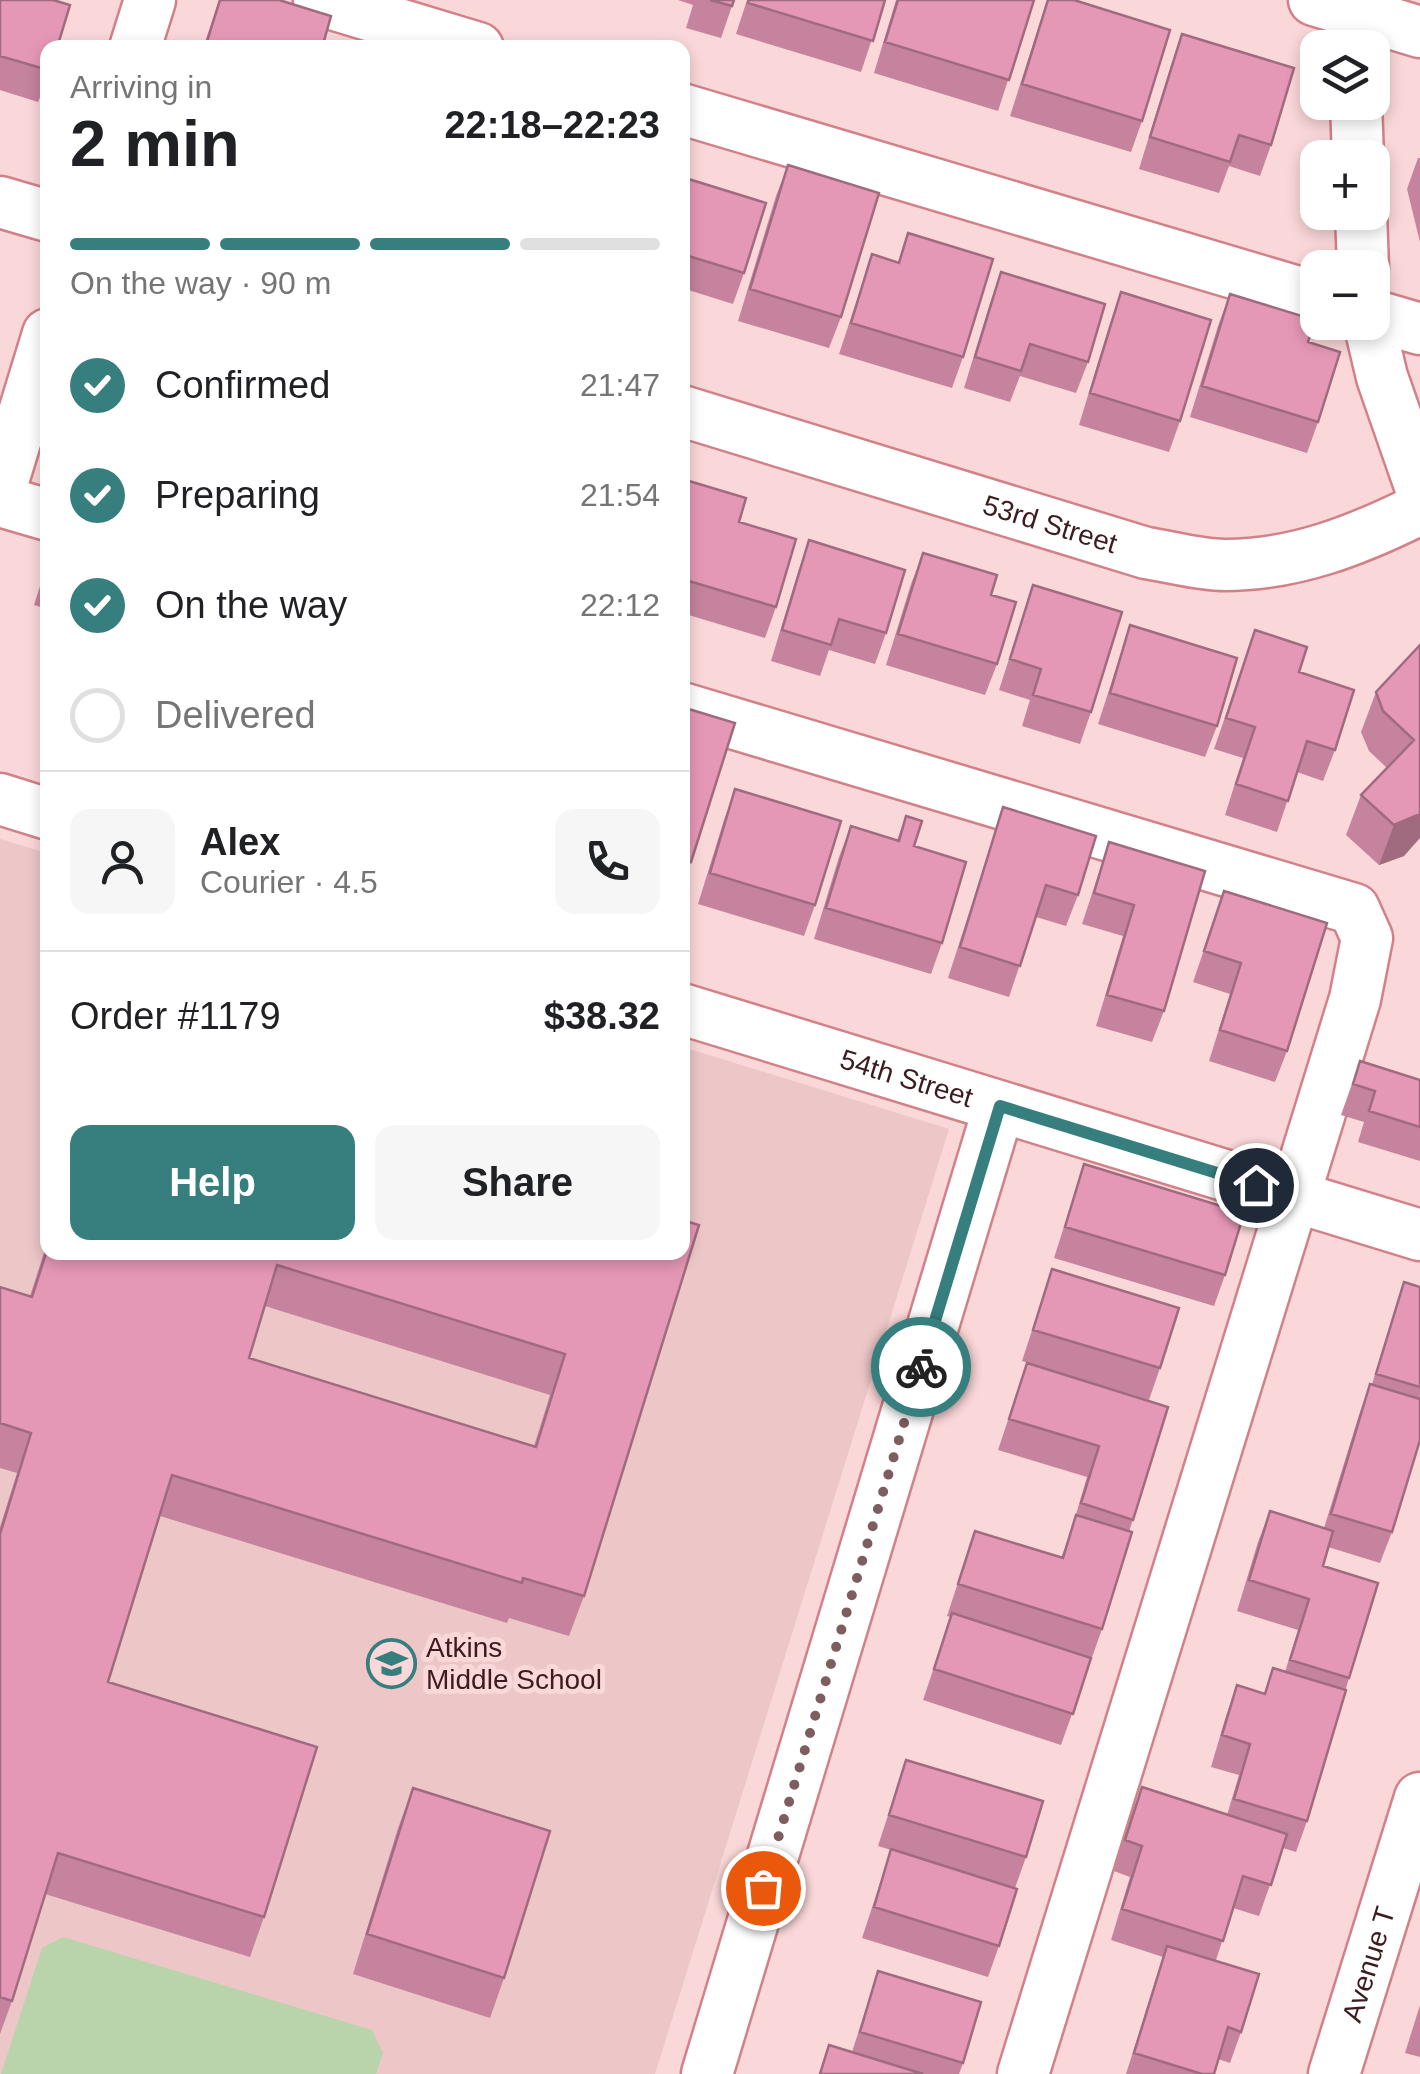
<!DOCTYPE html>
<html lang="en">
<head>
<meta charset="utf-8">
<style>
	:root { --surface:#fff; --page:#f6f6f6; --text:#202124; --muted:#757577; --line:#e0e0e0; --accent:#367f7e }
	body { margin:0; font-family:Helvetica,sans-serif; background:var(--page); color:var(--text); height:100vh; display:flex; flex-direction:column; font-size:38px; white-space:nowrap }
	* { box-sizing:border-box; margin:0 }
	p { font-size:32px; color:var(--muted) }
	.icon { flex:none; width:55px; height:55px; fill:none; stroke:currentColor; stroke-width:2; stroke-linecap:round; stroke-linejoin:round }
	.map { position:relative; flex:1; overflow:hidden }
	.panel { position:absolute; left:40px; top:40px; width:650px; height:1220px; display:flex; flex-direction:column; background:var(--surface); border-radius:20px; box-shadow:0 5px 15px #0003 }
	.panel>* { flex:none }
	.tools { position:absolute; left:1300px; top:30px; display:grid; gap:20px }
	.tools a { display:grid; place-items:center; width:90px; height:90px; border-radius:20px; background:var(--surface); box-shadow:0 5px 15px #0003; font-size:50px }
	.pin { position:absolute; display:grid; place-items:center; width:85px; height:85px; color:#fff; margin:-42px; border:5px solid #fff; border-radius:50%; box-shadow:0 2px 10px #0007 }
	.courier { position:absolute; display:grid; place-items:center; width:100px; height:100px; margin:-50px; border:8px solid #367f7e; border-radius:50%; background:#fff; color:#222; box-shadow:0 2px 12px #0007 }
	.overview em { font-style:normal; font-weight:700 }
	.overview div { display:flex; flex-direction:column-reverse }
	.overview { display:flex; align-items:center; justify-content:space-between; height:170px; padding:0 30px }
	h1 { font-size:65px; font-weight:700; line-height:75px }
	.bar { display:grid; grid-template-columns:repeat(4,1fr); gap:15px 10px; align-content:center; height:120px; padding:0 30px }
	.bar i { height:12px; border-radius:8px; background:var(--line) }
	.bar .on { background:var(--accent) }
	.bar p { grid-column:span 4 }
	.line { display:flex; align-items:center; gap:25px; padding:0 30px; border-top:2px solid var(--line) }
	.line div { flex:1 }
	.round { display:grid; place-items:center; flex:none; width:105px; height:105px; border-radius:20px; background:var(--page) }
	ol { padding:0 30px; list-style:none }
	li { display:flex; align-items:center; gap:30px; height:110px }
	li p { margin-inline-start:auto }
	li .icon { padding:10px; border-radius:50%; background:var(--accent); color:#fff; stroke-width:4 }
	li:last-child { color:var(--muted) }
	li i { width:55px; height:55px; border:5px solid var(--line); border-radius:50% }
	.cta { display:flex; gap:20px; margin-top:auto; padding:20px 30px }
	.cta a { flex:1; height:115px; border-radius:20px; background:var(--accent); color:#fff; font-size:40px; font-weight:700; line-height:115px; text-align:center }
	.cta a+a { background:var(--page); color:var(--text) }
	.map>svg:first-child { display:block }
</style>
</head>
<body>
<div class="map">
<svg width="1420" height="2074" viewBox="0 0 1420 2074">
	<rect width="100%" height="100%" fill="#fad7d8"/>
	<path fill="#edc6c8" d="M0,839l47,14 1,399h634l1,-205 266,82 -294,945h-655z"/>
	<path fill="#b9d3ab" d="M63,1937l309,93 11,23 -7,21h-375l41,-126z"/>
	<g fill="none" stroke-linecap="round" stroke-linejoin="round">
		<defs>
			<g id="minor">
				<path d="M319,0l159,48"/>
				<path d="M1314,0l106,32"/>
				<path d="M135,48l15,-48"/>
				<path d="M1356,102l2,56"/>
				<path d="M682,109l636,189"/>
				<path d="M0,202l48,14"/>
				<path d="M1361,212l2,56"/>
				<path d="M1372,315l48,14"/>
				<path d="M1369,322l13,55 38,109"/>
				<path id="s1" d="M682,411l464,142c26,4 53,12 79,12 70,0 133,-25 195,-56"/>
				<path d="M0,491l48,-157"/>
				<path d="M0,501l48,14"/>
				<path d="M682,708l672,201 13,29 -12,61 -332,1075"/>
				<path d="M0,799l48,15"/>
				<path id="s2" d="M682,1009l738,226"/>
				<path d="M707,2074l292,-967"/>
				<path id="s3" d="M1334,2074l86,-276"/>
			</g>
		</defs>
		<use href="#minor" stroke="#d28188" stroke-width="55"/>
		<use href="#minor" stroke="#fff" stroke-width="50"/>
	</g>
	<path fill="#c5839d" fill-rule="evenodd" d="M0,0l48,48v29l-10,25 -38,-12z
		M219,0h60l43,48h-119z
		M678,0h56l-13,38 -35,-10 7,-23z
		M747,0h138l-24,72 -125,-38z
		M896,0h138l-36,111 -124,-38z
		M1047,0l95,121 -11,31 -121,-36z
		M1182,34l89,111 -11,31 -31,-10 -10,27 -80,-24 32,-104z
		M1418,158h2v84l-13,-53z
		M788,165l53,152 -12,31 -91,-27 38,-125z
		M682,177l62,96 -11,31 -51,-16z
		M908,233l55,124 -11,31 -113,-34 33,-100 26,8z
		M1001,272l87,90 -12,31 -56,-17 -10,26 -46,-14 26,-85z
		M1121,292l59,129 -11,31 -90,-27 31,-102z
		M1230,294l78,48 10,80 -11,31 -117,-36 28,-91z
		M689,481l50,41 37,85 -11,31 -83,-25v-114z
		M809,540l77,93 -11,31 -46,-14 -9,26 -49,-15 27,-89z
		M923,553l68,42 6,69 -12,31 -99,-30 25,-81z
		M48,561v48l-14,-4z
		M1033,585l58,127 -11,32 -58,-18 8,-26 -31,-10z
		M1130,625l87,101 -12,31 -107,-33z
		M1255,630l44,42 36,78 -12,31 -26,-9 -20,60 -52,-17 18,-57 -29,-9z
		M1420,645l-16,211 -25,9 -33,-30 15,-40 26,-27 -18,-17 -8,-19 15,-40z
		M48,682v24l-7,-2z
		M682,707l9,155 -9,24z
		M735,789l80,116 -11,31 -106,-32 26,-84z
		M1003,807l75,88 -12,31 -30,-9 -27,80 -61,-19z
		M906,816l36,127 -11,31 -117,-35 25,-82 12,-31 46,14z
		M1109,842l96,29 -41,140 -12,31 -56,-16 27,-90 -41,-12z
		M1224,891l63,160 -12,31 -66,-21 21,-67 -37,-12z
		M1360,1061l60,19v81l-62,-19 6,-20 -23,-7z
		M1084,1164l141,111 -11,31 -160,-48z
		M48,1240v12h634l-98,344 -15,40 -60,-18 -2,5 -347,-107 -52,166 156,235 -14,40 -205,-63 -33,107 -12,33v-507l17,-54 -17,-5v-181l30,9zM265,1306l285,89 -16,51 -285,-88z
		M1052,1269l108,99 -11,32 -127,-39z
		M1404,1282l16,5v153l-28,92 -12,31 -52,-16 -5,19 26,112 -42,143 -11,31 -13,-4 -24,68 -26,-8 -17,52 25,72 -11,31 -12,-4 -4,15h-88l37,-117 -52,-17 19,-63 -16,-6 16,-52 12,-32 85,28 12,-40 -28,-8 15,-51 11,-31 27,9 9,-26 12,4 13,-42 -61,-19 21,-69 12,-31 54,17 35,-113 11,-31h2z
		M1027,1363l141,44 -39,125 -27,97 -41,116 -138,-45 28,-83 -4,-1 28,-85 86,27 11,-30 15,-51 -89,-27z
		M906,1760l120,97 -11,31 -16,58 -11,31 -126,-39 29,-88 -13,-4z
		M413,1788l91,190 -14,40 -137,-44 45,-146z
		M878,1971l85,92 -4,11h-140l10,-29 23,7z
		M1420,2005v52l-15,-4z"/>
	<path fill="#a06a7f" d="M1420,814v24l-16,18 -25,9 15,-40z"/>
	<path fill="#e598b6" stroke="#a06a7f" stroke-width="2.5" fill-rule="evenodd" d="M0,0h53l17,5 -13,43h-9v22l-48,-14z
		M220,0h59l52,16 -9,32h-117z
		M710,0h24l-2,6z
		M749,0h136l-12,41 -125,-38z
		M898,0h136l-25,80 -124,-38z
		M1048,0h26l96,30 -28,91 -120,-37z
		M1182,34l112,34 -23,77 -32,-10 -9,27 -80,-25z
		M788,165l91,28 -38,124 -91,-28z
		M682,177l84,26 -22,70 -62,-19z
		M908,233l85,26 -30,98 -112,-34 21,-69 27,9z
		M1001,272l104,32 -17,58 -58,-18 -9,27 -46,-14z
		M1121,292l90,28 -31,101 -90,-28z
		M1230,294l85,26 -7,22 32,10 -22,70 -116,-36z
		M689,481l57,17 -7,24 57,17 -20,68 -94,-28v-76z
		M809,540l96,30 -19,63 -47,-14 -8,26 -49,-15z
		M923,553l74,22 -6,20 25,7 -19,62 -99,-30z
		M1033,585l89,27 -31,100 -58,-17 8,-26 -31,-10z
		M1130,625l107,33 -20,68 -107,-33z
		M1255,630l52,17 -8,25 55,18 -19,60 -28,-9 -19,60 -52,-17 19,-57 -29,-9z
		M1420,645v169l-26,11 -33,-30 53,-55 -31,-29 -7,-19z
		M682,707l53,16 -44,139 -9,-2z
		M735,789l106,32 -26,84 -105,-32z
		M1003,807l93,29 -18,59 -32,-10 -26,81 -60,-19z
		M906,816l16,5 -8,25 52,16 -24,81 -116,-35 25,-82 48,15z
		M1109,842l96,29 -41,140 -57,-16 27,-90 -40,-12z
		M1224,891l103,32 -40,128 -67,-21 21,-67 -37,-12z
		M1360,1061l60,19v47l-51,-16 6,-20 -22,-7z
		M1084,1164l160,49 -19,62 -160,-48z
		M682,1220l17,5 -115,371 -61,-18 -1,5 -350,-108 -64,207 209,65 -53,170 -206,-64 -46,148 -12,-4v-463l31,-101 -31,-10v-136l32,10 16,-50v5h634zM277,1265l288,89 -29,93 -287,-89z
		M1052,1269l127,39 -19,60 -127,-38z
		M1404,1282l16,5v100l-44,-13z
		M1027,1363l141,44 -35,113 -52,-17 18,-57 -90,-27z
		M1370,1384l50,15v41l-28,92 -61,-18z
		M1270,1511l63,20 -10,35 55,17 -29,95 -59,-18 19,-61 -60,-19z
		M1076,1515l56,17 -30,97 -144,-45 17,-53 88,27z
		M952,1613l139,45 -18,56 -139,-45z
		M1273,1668l73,22 -39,131 -73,-22 16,-55 -28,-9 15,-50 28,9z
		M906,1760l137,41 -17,56 -137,-42z
		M1142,1787l145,47 -16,51 -28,-9 -20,65 -101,-32 20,-63 -17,-6z
		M413,1788l137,43 -46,147 -137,-44z
		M891,1849l126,40 -18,57 -125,-39z
		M1167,1946l92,28 -18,58 -13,-5 -14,47h-12l-68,-21z
		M878,1971l103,31 -18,61 -103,-31z
		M829,2045l94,29h-103z"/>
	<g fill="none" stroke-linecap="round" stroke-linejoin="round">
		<path stroke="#7e5d60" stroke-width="10" stroke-dasharray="0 18" d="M763,1888l158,-521"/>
		<path stroke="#367f7e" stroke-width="12" d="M921,1367l79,-261 256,79"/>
	</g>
	<defs>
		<symbol id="school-ring" viewBox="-11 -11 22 22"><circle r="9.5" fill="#fad7d8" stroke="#367f7e" stroke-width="1.5"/><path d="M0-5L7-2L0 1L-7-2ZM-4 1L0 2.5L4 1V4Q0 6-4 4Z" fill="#367f7e"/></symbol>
	</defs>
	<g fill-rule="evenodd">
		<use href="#school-ring" x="364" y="1636" width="55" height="55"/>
	</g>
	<g text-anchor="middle" stroke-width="10" stroke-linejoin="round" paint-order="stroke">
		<g font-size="28" fill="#3c1c1f" stroke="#fad7d8">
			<text dy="10" stroke="none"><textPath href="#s1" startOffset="385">53rd Street</textPath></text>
			<text dy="10" stroke="none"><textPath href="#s2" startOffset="235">54th Street</textPath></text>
			<text dy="10" stroke="none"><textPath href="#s3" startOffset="115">Avenue T</textPath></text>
		</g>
		<g font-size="28" fill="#3c1c1f" stroke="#fad7d8" text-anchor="start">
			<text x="426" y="1657">Atkins<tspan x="426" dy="32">Middle School</tspan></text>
		</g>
	</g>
</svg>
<div class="tools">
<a><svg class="icon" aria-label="layers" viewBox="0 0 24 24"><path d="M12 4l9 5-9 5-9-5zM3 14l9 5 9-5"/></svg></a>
<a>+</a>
<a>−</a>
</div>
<div class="pin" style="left:763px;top:1888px;background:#ea580c"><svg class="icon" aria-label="bag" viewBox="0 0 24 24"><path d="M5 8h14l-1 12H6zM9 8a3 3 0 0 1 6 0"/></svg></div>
<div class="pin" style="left:1256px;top:1185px;background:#1f2937"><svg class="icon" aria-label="home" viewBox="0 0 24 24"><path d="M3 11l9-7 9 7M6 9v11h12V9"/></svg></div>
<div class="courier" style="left:921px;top:1367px"><svg class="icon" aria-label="bike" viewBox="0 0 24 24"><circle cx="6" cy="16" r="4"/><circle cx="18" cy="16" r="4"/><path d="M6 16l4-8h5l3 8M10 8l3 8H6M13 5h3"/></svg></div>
<section class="panel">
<div class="overview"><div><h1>2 min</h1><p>Arriving in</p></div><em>22:18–22:23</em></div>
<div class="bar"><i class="on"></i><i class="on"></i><i class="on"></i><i></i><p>On the way · 90 m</p></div>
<ol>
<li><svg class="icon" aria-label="check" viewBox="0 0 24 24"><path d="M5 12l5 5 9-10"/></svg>Confirmed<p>21:47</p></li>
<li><svg class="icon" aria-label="check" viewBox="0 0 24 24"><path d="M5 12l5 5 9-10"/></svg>Preparing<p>21:54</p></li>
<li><svg class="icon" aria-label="check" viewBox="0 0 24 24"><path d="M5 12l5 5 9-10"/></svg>On the way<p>22:12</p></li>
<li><i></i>Delivered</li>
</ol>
<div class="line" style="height:180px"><a class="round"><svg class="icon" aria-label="person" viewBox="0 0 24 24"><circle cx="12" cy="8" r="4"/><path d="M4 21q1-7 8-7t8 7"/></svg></a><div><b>Alex</b><p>Courier · 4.5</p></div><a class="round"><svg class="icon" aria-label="phone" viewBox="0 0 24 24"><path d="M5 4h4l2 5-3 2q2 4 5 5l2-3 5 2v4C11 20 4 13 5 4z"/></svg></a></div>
<div class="line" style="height:130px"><div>Order #1179</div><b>$38.32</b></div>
<div class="cta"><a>Help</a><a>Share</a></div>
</section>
</div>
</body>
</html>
